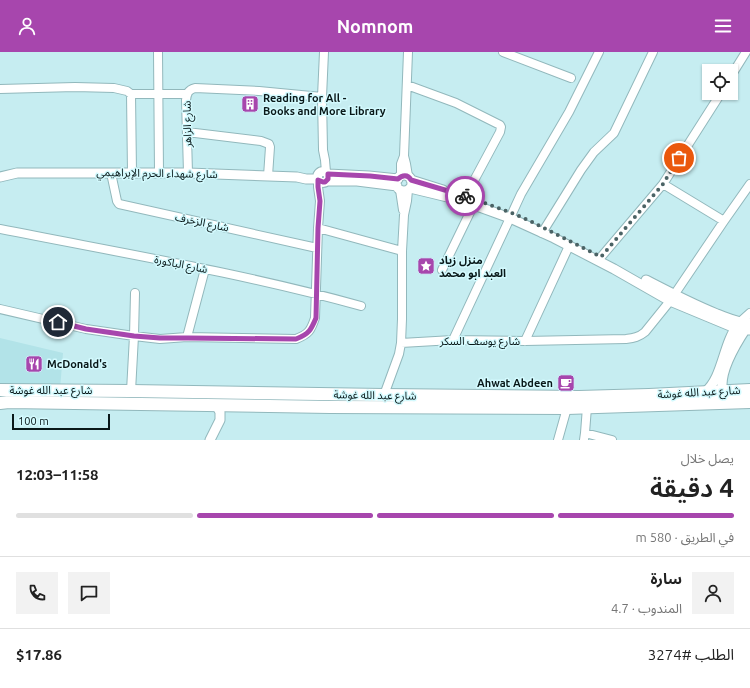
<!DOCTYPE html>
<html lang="ar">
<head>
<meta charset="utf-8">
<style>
	:root { --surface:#fff; --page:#f2f2f2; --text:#222; --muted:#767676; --line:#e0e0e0; --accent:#a746ad }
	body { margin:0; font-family:Ubuntu,"Noto Sans Arabic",sans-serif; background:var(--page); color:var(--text); direction:rtl; height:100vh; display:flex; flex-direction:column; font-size:15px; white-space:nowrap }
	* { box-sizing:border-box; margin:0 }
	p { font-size:13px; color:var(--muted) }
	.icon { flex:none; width:22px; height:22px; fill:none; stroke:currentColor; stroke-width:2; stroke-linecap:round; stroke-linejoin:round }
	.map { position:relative; height:388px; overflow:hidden; direction:ltr }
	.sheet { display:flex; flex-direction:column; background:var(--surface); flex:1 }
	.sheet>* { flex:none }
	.tools { position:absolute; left:702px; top:12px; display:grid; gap:8px }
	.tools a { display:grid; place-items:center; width:36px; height:36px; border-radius:0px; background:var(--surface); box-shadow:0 1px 3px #0004; font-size:20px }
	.scale { position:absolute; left:12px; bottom:10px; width:98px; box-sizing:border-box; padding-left:4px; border:2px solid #091819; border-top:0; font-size:11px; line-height:14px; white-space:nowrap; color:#091819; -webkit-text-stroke:3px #d3fafe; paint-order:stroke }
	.pin { position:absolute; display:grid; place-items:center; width:34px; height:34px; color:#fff; margin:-17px; border:2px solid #fff; border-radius:50%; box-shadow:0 1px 4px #0007 }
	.courier { position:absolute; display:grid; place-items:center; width:40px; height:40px; margin:-20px; border:3px solid #a746ad; border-radius:50%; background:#fff; color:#222; box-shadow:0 1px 5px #0007 }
	.head em { font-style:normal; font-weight:600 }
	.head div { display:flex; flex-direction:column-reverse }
	.head { display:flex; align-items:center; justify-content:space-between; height:68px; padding:0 16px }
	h1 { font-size:26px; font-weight:600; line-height:30px }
	.bar { display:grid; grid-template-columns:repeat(4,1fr); gap:6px 4px; align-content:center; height:48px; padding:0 16px }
	.bar i { height:5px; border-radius:3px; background:var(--line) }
	.bar .current { background:var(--accent) }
	.bar p { grid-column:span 4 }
	.line { display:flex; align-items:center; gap:10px; padding:0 16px; border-top:1px solid var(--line) }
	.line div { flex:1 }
	.round { display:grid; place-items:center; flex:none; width:42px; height:42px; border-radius:0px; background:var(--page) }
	header { display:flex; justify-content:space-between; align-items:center; height:52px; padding:0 16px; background:var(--accent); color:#fff; font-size:18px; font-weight:600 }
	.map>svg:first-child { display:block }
</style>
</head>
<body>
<header><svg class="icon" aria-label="menu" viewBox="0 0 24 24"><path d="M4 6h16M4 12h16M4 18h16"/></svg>Nomnom<svg class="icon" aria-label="person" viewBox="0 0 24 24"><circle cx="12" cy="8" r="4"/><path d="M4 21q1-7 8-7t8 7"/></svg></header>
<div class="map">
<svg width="750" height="388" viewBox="0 0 750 388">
	<rect width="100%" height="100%" fill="#c6edf1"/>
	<path fill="#b2e3e8" d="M0,286l63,15 -3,36 -60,-2z"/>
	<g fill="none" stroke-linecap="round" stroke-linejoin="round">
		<defs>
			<path id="minor" d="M158,0l1,120
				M324,0l-2,45 1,53 2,10 1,12
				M503,0l68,26
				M731,24l15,-24
				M407,33l49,18 44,22 1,2 -1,5 -37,69
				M0,37l75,-2 39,1 13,3 4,3h56
				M131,42l1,79
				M187,80l74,9 8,3 1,3 -2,29
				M404,104l2,8 2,12
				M111,121l6,28 2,3 198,44
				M188,121l-2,-73c1,-7 2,-10 9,-12l64,3 63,6
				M401,124v-12l3,-8 4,-104
				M663,132l61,37
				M400,138l3,20
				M318,176l84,23
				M0,177c121,24 242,44 361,77
				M542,181l39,-63 13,-18 20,-19 39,-81
				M601,205l62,-73 58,-91
				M442,218l34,-70
				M0,257l86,20 48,7 26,3 27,-2 109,2c13,-5 15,-9 19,-21l3,-90 2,-27 -2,-14v-7
				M740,270l10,-9
				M187,285l18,-68
				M453,288l57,-122 11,-24 48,-82 30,-60
				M525,289l44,-95
				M401,291l52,-3 72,1 101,-2c8,-1 13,-2 19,-7l25,-31 54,-80 26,-37
				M131,339l3,-55 1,-43
				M384,343l15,-41 2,-11 1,-24v-68l2,-36 3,-14 1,-11
				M585,381l2,-26
				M558,388l9,-32
				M584,388l1,-7 27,7"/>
			<path id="tertiary" d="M317.5 125a5.5 5.5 0 1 1 11 0a5.5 5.5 0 1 1-11 0Z
				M328,122l41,2 29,3
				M396 131a8 8 0 1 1 16 0a8 8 0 1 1-16 0Z
				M0,125l17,-4h171l109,4 9,2h12
				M411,128l32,10
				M327,129h30l40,5
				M410,136l21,5 32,8 47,17 44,20 60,31 56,32 65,27 6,2h9
				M646,228c23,12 46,24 71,34 11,4 21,9 33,9
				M729,339l-5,-2 -2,-2c-1,-19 15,-45 25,-60
				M705,340c18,-14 18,-49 33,-67
				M210,388l10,-20v-8l-4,-7"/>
			<path id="primary" d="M0,338l131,1 253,4 195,2 70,-2 101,-5
				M0,351l9,-1 321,5 237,1 183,-6"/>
		</defs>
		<use href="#minor" stroke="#92b8bc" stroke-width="10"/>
		<use href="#tertiary" stroke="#92b8bc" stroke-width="11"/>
		<use href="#primary" stroke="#92b8bc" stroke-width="14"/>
		<use href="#minor" stroke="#fff" stroke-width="8"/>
		<use href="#tertiary" stroke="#fff" stroke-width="9"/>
		<use href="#primary" stroke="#fff" stroke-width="12"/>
	</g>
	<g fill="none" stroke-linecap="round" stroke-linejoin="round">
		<path stroke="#4b6365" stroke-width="4" stroke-dasharray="0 7.2" d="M465,144l47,17 18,8 71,36 62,-73 16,-26"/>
		<path stroke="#a746ad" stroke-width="5" d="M58,270l28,7 48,7 26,2h28l108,1c13,-5 15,-9 20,-21l2,-90 2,-27 -2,-14v-7l5,2h2l3,-3v-5l42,2 28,3c4,-4 10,-5 13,1l54,16"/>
	</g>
	<defs>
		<symbol id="building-square" viewBox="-11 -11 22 22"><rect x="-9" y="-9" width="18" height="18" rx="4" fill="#a746ad" stroke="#d3fafe"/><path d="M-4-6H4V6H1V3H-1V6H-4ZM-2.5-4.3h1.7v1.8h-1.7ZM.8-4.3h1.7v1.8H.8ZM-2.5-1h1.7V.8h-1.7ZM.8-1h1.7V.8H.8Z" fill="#fff"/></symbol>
		<symbol id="sight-square" viewBox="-11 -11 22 22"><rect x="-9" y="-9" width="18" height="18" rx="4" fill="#a746ad" stroke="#d3fafe"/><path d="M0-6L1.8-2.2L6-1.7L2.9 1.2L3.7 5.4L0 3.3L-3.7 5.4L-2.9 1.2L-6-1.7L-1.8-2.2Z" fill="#fff"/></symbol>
		<symbol id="restaurant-square" viewBox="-11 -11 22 22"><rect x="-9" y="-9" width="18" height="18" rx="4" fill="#a746ad" stroke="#d3fafe"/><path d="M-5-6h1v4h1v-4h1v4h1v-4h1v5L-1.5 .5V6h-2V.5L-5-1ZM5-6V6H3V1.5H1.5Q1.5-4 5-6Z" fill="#fff"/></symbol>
		<symbol id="cafe-square" viewBox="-11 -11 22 22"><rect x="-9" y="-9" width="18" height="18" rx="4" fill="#a746ad" stroke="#d3fafe"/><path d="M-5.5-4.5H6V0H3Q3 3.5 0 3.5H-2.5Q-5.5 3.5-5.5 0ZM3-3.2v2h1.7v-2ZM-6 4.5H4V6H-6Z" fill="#fff"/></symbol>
	</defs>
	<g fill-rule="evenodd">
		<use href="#building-square" x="240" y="42" width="20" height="20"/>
		<use href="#sight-square" x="416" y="204" width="20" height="20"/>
		<use href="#restaurant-square" x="24" y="302" width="20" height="20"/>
		<use href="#cafe-square" x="556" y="321" width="20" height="20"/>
	</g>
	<g text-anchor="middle" stroke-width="3" stroke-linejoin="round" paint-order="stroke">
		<g font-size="11" font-weight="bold" fill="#091819" stroke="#d3fafe" text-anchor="start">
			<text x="263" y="50">Reading for All -<tspan x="263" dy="13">Books and More Library</tspan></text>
			<text x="439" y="212">منزل زياد<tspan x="439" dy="13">العبد ابو محمد</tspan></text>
			<text x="47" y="316">McDonald's</text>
			<text x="553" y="335" text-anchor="end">Ahwat Abdeen</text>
		</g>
		<g font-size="11" fill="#091819" stroke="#d3fafe">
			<text transform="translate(187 72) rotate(-91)" y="4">شارع الزاهر</text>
			<text transform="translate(157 121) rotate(1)" y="4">شارع شهداء الحرم الإبراهيمي</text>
			<text transform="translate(202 170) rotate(12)" y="4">شارع الزخرف</text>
			<text transform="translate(181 212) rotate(11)" y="4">شارع الباكورة</text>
			<text x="480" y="293">شارع يوسف السكر</text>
			<text x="51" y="342">شارع عبد الله غوشة</text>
			<text transform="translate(699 340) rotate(-3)" y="4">شارع عبد الله غوشة</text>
			<text transform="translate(375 343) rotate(1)" y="4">شارع عبد الله غوشة</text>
		</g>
	</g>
</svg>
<div class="tools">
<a><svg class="icon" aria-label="locate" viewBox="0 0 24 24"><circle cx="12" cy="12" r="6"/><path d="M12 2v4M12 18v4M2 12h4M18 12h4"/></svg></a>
</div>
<div class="scale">100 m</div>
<div class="pin" style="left:679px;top:106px;background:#ea580c"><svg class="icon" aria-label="bag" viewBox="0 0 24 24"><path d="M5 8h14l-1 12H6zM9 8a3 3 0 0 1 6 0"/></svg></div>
<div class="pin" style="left:58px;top:270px;background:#1f2937"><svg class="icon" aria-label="home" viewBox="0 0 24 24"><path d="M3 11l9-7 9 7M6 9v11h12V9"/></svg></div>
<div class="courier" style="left:465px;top:144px"><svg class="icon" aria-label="bike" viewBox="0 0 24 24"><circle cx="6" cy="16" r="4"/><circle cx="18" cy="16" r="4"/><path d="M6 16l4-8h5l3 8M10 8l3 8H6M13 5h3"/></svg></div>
</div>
<section class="sheet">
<div class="head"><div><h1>4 دقيقة</h1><p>يصل خلال</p></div><em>11:58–12:03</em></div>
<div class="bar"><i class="current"></i><i class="current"></i><i class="current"></i><i></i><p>في الطريق · 580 m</p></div>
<div class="line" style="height:72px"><a class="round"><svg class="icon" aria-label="person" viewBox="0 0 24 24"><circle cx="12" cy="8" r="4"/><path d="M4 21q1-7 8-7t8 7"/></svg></a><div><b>سارة</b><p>المندوب · 4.7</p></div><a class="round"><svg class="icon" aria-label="chat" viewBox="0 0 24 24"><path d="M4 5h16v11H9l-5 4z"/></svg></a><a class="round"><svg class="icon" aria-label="phone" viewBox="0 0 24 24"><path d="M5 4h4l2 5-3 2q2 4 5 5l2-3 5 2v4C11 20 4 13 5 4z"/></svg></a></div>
<div class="line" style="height:52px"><div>الطلب #3274</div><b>$17.86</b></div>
</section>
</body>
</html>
